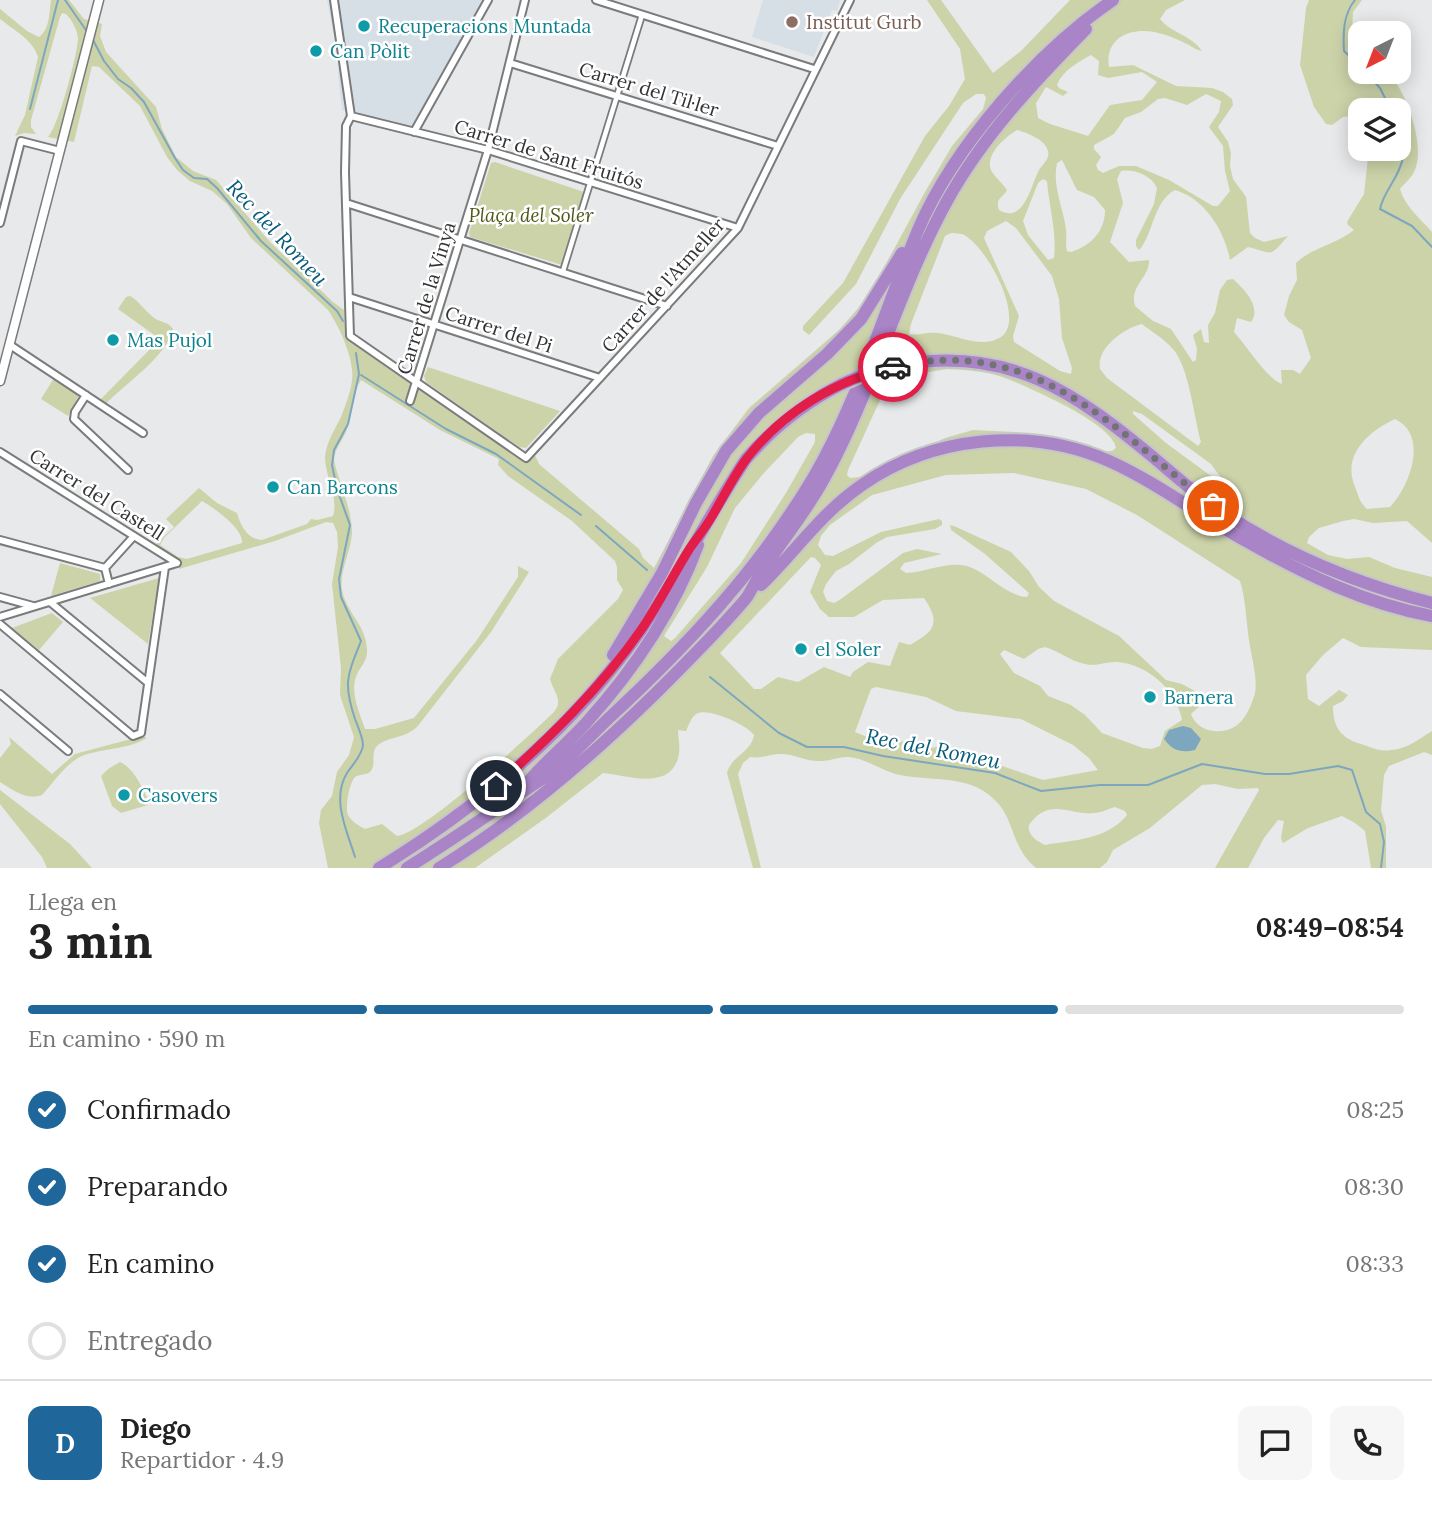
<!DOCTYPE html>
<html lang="es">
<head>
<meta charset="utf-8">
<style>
	:root { --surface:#fff; --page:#f6f6f6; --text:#222; --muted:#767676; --line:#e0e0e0; --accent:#1f679b }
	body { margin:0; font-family:Lora,serif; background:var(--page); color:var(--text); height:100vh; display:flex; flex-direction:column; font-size:26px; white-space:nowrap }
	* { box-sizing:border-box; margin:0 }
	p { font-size:23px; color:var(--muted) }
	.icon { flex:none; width:38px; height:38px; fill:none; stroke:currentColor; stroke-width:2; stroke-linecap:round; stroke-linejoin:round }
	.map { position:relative; height:868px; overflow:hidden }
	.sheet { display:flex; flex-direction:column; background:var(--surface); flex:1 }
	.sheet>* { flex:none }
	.needle { width:46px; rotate:222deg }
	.controls { position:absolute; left:1348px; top:21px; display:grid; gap:14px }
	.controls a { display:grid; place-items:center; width:63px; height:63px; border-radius:14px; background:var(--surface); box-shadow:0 4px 18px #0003; font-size:35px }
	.pin { position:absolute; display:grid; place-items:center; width:60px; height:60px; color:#fff; margin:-30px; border:4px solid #fff; border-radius:50%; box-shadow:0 2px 7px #0007 }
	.courier { position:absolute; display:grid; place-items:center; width:70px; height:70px; margin:-35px; border:5px solid #e11d48; border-radius:50%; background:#fff; color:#222; box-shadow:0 2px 9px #0007 }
	.summary em { font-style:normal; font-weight:700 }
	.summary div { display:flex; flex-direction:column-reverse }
	.summary { display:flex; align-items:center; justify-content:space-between; height:119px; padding:0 28px }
	h1 { font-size:46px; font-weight:700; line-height:52px }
	.bar { display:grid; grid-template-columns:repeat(4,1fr); gap:10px 7px; align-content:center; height:84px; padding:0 28px }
	.bar i { height:9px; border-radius:5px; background:var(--line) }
	.bar .on { background:var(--accent) }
	.bar p { grid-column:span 4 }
	.line { display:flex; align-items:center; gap:18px; padding:0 28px; border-top:2px solid var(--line) }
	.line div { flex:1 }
	.round { display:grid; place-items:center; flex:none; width:74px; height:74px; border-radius:14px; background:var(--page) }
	ol { padding:0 28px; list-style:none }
	li { display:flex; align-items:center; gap:21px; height:77px }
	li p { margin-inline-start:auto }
	li .icon { padding:7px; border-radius:50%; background:var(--accent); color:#fff; stroke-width:4 }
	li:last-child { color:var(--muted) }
	li i { width:38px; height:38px; border:4px solid var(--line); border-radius:50% }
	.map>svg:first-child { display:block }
</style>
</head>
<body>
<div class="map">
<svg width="1432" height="868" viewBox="0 0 1432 868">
	<rect width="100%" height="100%" fill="#e7e9eb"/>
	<path fill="#d6dee6" d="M327,0h155l-71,127 -69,-17 -4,-37 1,-12z
		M763,0h77l-3,11 -5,-1 -18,47 -62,-20z"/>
	<path fill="#ccd3a9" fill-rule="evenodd" d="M51,0h18l15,19 18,5 -2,12 6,16 50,55 6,22 14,28 17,14 23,9 55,63 62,59 11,8 1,28 180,124 9,-9 5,11 100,85 4,9 11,10 59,-112 36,-48 90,-78 29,-33 57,-105 27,-46 31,-37 3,-11 -2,-4h-8l-13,9 -63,96 -44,85 -47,51 -6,-5v-4l40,-43 82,-147 24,-30 16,-27 -5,-30 -33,-49h14l52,73 28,-22 49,-51h115l-19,10 -6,9c11,14 31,16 42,32 -6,-1 -9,-4 -15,-7 -20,-10 -47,-20 -68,-6 -9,7 -12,18 -10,29l24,-2 43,21 36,2 11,4 9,7 1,6 -15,22 10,15 3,11 -1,13 3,13 13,18 4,36 5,5 9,4 24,-6c-20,23 -14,17 -40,11l-18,13c-5,-29 -26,-62 -55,-70 -22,11 -22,46 -36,60l-3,-4v-6l18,-36 3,-16c-6,-13 -23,-19 -36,-17l-4,8 6,24 -13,39 19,20 20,-2c1,17 -20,26 -14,46l18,15 18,8 22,33 3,-2 1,-11 -4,-14 8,-6 3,13 5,1 -1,-18 7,-12 5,-23 7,-10 6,-1c11,10 29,28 18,43l-14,-4 -3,14c13,14 32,46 48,52l-1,-14h12l7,4 11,-16 -9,-28 -13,-8 -5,-7 5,-19 8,-16 -1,-17c15,-15 41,-19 58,-33l-6,-5 -1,-3 17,-28 5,-45h29v-39h-38v14l-10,-8 -7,1 -11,8 -6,-1 -12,-17 -14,-42 6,-57 3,-8h53l-9,12 -1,21 1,6 7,11v22h28c18,19 39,75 26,100 -3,6 -10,12 -14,17 5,18 20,29 32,43v311l-25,-22 -34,2 -19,-4 -11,2 -24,7 -10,9 -2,6 21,12 19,4 22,-2 26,11 37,9v73l-71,-3 -18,-9 -20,17 -17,20 2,24 11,7 20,-16 9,5 -5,6 -10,5c0,23 9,33 31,39 9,3 17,7 27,5 16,-1 28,-11 41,-19v24l-8,-3 -35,14 -5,9 -3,35 5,17v41h-15l-6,-37 -10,-8 -13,-7 -34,12 -25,15 -2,-5 3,-17 -6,-1 -14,18 -16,30h-33l44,-78 -1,-2 -20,1 -23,-5 -13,1 -52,43 -37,22 -6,12 -7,6h-64c-29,-25 -18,-51 -48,-74 -25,-19 -60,-13 -88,-19 -18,-4 -33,-16 -51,-18 -10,-1 -21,5 -31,4 -13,0 -24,-7 -37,-7 -11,0 -20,5 -31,3l-7,6 -5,11 23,94h-8l-26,-95c4,-17 24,-20 27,-38 -7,-10 -43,-26 -56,-22 -7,3 -9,12 -12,18l-8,-1c0,9 3,18 0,28 -9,33 -52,17 -75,15l-56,44 -72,51h-147l-9,-45 2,-13 11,-14 5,-24 12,-17 5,-18 -14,-42 1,-27 -9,-84 6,-37 -1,-15 -4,-9 -7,-1 -51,19 -96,28 -3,-9 -20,-16 18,-17 -8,-8 33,-31 18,15 20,10c4,13 10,26 25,27l45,-16 4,-5 6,1 16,-4c6,-19 -8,-39 -8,-59 1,-14 10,-28 16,-40 4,-11 10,-25 11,-37 3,-20 -13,-54 -24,-70l-77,-72 -24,-34 -15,-13 -22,-10 -13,-11 -10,-13 -27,-51 -41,-39 -7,-1 -18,76 -26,-5c10,-9 30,-84 30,-99 -1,-9 -6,-18 -12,-24l-4,-1 -2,4 -29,103v7l5,7 -12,-1 -9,3 10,-21 13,-58c-5,-17 -24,-27 -38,-38v-10l27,22 12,6c11,-8 10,-24 12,-37zM1091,55l8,6 -1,14 10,3 34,-6 15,10 -15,18 -32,5 -22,31 -38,-12 -12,-6 -2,-15 10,-16 17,9 5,-4 -9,-4 -2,-3c5,-14 21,-23 34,-30zM1206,94l15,7 -2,11 -10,15 14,19 2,25 5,20 -12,15h-5l-44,-26 -33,-14h-17l-16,7 -5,-3 -2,-5 5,-8 -7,-8v-4l20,-11 11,-16 16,-6 17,-13 7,-1 22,7zM1017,130c10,3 28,9 31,21 2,8 -5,13 -9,19 -8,15 -15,55 -40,40 -4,-12 3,-11 8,-20 -4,-6 -11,-12 -15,-18 -9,-16 13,-35 25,-42zM1062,160l15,30 17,7 11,13c0,22 -15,36 -34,42l-4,-1c-2,-7 0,-14 -1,-22 -3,-22 -14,-43 -9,-66zM1043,179l4,2c2,26 10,51 7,77l-6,2 -20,-25 -5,-14 15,-38zM1006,221l10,7 36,48 7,23 3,39 10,30 -1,6 -11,-3 -46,-29 -1,-6 6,-20 -35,-78 3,-7zM951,233c2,0 9,1 11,1 23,9 65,85 39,103 -20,13 -45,-3 -65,-4 -9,-1 -18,3 -27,1l2,-10 34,-88zM1142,324c10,8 21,14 30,24 17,17 22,70 29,94l-3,4 -91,-68 -7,-9c-4,-21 24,-41 42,-45zM948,369c18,1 37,2 54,8 23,8 112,47 114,71l-4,3h-9l-35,-11 -52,-8 -43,-2 -28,8 -85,39 -10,1 -3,-3 1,-5 38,-83 11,-10zM361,380l79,50 59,29 -1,6 10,11 64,45 43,40 2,6v13l6,10 -5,9 -60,60 -8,20c3,12 14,21 4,33 -25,24 -130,121 -157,124l-15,-12 -17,5c-6,-3 -14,-8 -17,-14 -3,-8 1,-32 7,-38 4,-3 12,-2 15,-5 7,-7 0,-19 7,-26 11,-10 27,-7 40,-19l74,-95 38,-60 -11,-6v11l-41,63 -63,78 -39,11h-10c-5,-15 -15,-36 -9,-52 3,-10 12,-15 11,-28 -1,-24 -21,-37 -25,-59 -3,-19 9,-38 10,-57 0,-25 -13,-49 -18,-73 1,-13 9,-19 13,-31 6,-16 4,-34 14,-49zM1133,411l9,3 69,50 13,18 -9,-3 -49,-36 -33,-29zM1395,419c34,16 15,67 -5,88l-23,2c-8,-7 -9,-15 -13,-25 -11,-30 15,-53 41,-65zM806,433l9,1v8l-29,51 -45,70 -66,75 -4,3 -7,-5 43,-69 28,-59 28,-34 35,-37zM1014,473l72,16 51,26 103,66c6,19 6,39 9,59 2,14 9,40 6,53 -3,11 -9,26 -19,33 -15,10 -39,6 -45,-12l14,-13 -1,-5 -22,-12 -16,-4 -47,-44 -65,-35 -15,-14 -10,-16 -18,-19 -57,-26 -4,-1 1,5 34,24 44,39 -2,4c-23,-2 -38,-24 -60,-31 -20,-5 -40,6 -61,7l-6,-4 4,-6 38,-9 -25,-5 -14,4 -62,46 -7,4 -7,-2 -4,-9 3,-8 10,-13 13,-7 27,-21 11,-6 48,-8 7,-4v-4l-3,-2 -58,13 -48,24 -8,-1 -7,-10 3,-9 9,-11 42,-30 74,-20zM202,501c12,7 42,28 40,42l-55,16 -9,-2 -18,-12 4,-7zM811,557l4,1 6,7 -11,27 10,17 9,8h25l29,-17 41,-2c17,25 11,33 -14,47l-11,-3 -9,24 -22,-4 -15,10 -3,5 -26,-10 -26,15 -20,-5 -17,12h-7l-34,-36zM1045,647c14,4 25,14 40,17 12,3 20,-3 32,-2 30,2 60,28 65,58l-17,11 -5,15 -8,3 -9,-1 -41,-15 -17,-18 -14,-10 -23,-9 -8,-10 -26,-13 -14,-19 4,-4 20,9 14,-10zM876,687l50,10 30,14 65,8 52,26 16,13 9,12 -55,10 -99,-34 -20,3 -19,-8 -18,4 -32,-13 16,-43zM1115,807l10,4 2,4c-20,25 -54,25 -82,30 -6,-3 -14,-7 -16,-15 -1,-5 0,-5 3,-9 20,-23 39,-5 62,-8 7,0 14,-4 21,-6z
		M495,162l89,30 -22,73 -92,-28 -1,-4 22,-70z
		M130,296c10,6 14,14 23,21 7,6 15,4 20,12 -7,29 -48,54 -68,76l-6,-4 61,-62 -42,-30 8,-12z
		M428,367l132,44 -34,37 -7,-1 -93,-65 -2,-6z
		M54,378l23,15 1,4 -10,19 -27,-17z
		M60,563l40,11v7l-49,15z
		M159,578l-11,66 -58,-46z
		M52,613l11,9 -24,28 -27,-22z
		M142,736l5,2c-20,12 -45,10 -65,18 -16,7 -28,26 -40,39 -15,6 -29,-5 -42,-13v-24l11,-14 -2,-7 43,37 23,-20z
		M120,762c14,6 23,27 29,40l-1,3 -27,8 -9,-7 -11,-30 7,-7z
		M0,790l70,54 22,24h-45l-5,-11 -42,-53z"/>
	<path fill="#7ca7be" d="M1183,726l8,2 10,11 -6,11c-14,3 -22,1 -31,-11l5,-9z"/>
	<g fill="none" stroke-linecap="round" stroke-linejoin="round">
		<path stroke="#7ca7be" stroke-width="2" d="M65,0l23,33
			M1355,0c-12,15 -12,33 -11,51l16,15
			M93,40l11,21 14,18 13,9 13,14 31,56 8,12 11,8 13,1 10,9 44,53 76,70 6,10
			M1365,72l15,16 11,22
			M30,109l28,-109
			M1398,129c2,9 7,20 5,28 -3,20 -19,33 -23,52l32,17 20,21
			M361,375l85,54 50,25 85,61
			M596,526l51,44
			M710,677l69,56 28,14h37l39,9 112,17 46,18 59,-6h48l54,-21 63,10h24l49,-8 14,4 14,42 14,12 4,18 -3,26
			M355,857c-8,-26 -24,-58 -8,-84 5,-8 15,-17 16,-28 0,-7 -5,-18 -8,-26 -12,-36 -8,-43 6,-78l-20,-44 -2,-18 11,-54 -13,-36 -5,-24 2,-15 14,-26 11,-50 -3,-21"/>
		<defs>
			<path id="pedestrian" d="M563,271l79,-256"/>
			<path id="minor" d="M334,0l17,116 -5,10 -1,46 5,164 176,122 212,-230 112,-228
				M596,0l218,69
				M510,63l268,83
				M351,116l137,34 250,78
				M414,132l74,-132
				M346,203l321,103
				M0,223l21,-82 39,10
				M349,297l251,81
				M10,345l133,88
				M86,395l-11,17 -1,7 54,51
				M410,401l78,-251 37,-150
				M0,452l177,111
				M0,540l105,28 4,16
				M105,568l29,-32
				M0,597l33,9
				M50,602l97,80
				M0,617l177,-54
				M0,624l133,112 8,-3 24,-166
				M0,694l68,57"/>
			<path id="tertiary" d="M0,381l99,-381"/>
			<path id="motorway" d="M905,364c105,-17 171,29 248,93 20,17 40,35 62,50 66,46 139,76 217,96
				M761,585c34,-33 60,-72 101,-100 70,-49 168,-59 247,-24 49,22 91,55 137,80 58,33 120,63 186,75
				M613,655l49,-82 34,-70 30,-52 33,-38 68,-59 34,-35 41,-66
				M522,789c19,-24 43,-43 64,-66 46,-51 88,-113 112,-178
				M379,868c101,-62 194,-140 262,-238 38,-55 68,-115 105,-171 28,-32 58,-56 96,-75
				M407,868c44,-27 86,-57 129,-85 27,-17 50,-43 73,-65 78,-72 149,-148 204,-240 45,-77 71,-166 105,-248 36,-84 119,-178 195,-230
				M439,868c81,-50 152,-111 219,-177 23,-23 46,-46 68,-70 7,-8 15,-16 21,-24 4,-6 7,-13 11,-19 21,-34 47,-64 66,-99 49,-89 74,-189 123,-278 36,-65 87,-119 139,-172"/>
		</defs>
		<use href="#pedestrian" stroke="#797b7d" stroke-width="8"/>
		<use href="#minor" stroke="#797b7d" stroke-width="10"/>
		<use href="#tertiary" stroke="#797b7d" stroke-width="11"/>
		<use href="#motorway" stroke="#c6c6c6" stroke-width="16"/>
		<use href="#pedestrian" stroke="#fff" stroke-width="4.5"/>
		<use href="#minor" stroke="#fff" stroke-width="6"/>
		<use href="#tertiary" stroke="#fff" stroke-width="8"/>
		<use href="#motorway" stroke="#a984c6" stroke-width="12"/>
		<defs>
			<path id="motorway-bridge" d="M842,384l30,-13 33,-7"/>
		</defs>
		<use href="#motorway-bridge" stroke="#c6c6c6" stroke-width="16" stroke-linecap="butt"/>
		<use href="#motorway-bridge" stroke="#a984c6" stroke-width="12"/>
	</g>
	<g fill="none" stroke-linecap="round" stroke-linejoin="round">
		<path stroke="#727374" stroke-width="7" stroke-dasharray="0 12.6" d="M893,367c141,-33 220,61 320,139"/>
		<path stroke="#e11d48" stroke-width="9" d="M496,786c53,-48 104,-97 145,-156 18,-26 32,-55 49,-82 7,-10 15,-20 21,-30 12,-20 22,-41 36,-60 36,-46 89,-78 146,-91"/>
	</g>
	<circle fill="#8d6e63" stroke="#fff" stroke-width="2.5" cx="792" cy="22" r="7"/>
	<g fill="#0f9aa8" stroke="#fff" stroke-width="2.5">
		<circle cx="364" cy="26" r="7"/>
		<circle cx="316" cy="51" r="7"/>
		<circle cx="113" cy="340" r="7"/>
		<circle cx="273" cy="487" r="7"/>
		<circle cx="801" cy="649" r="7"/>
		<circle cx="1150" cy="697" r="7"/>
		<circle cx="124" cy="795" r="7"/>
	</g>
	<g text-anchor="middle" stroke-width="5" stroke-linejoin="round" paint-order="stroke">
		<g font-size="19" fill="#785e54" stroke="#fff" text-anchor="start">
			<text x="806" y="29">Institut Gurb</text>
		</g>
		<g font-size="19" fill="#0d838f" stroke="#fff" text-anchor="start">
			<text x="378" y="33">Recuperacions Muntada</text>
			<text x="330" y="58">Can Pòlit</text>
			<text x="127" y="347">Mas Pujol</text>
			<text x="287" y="494">Can Barcons</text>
			<text x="815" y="656">el Soler</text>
			<text x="1164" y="704">Barnera</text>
			<text x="138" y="802">Casovers</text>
		</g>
		<g font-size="19" fill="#333334" stroke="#fff">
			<text transform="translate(649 89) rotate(17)" y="7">Carrer del Til·ler</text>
			<text transform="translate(549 154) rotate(17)" y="7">Carrer de Sant Fruitós</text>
			<text transform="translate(663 285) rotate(-48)" y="7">Carrer de l'Atmeller</text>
			<text transform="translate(426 298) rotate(-73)" y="7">Carrer de la Vinya</text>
			<text transform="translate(499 329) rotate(18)" y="7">Carrer del Pi</text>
			<text transform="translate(97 494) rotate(32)" y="7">Carrer del Castell</text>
		</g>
		<g font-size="19" font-style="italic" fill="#505716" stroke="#fff">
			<text x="531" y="222">Plaça del Soler</text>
		</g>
		<g font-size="21" font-style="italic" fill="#075b7a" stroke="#fff">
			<text transform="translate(277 233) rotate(47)" y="7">Rec del Romeu</text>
			<text transform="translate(933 749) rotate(11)" y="7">Rec del Romeu</text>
		</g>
	</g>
</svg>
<div class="controls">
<a><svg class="needle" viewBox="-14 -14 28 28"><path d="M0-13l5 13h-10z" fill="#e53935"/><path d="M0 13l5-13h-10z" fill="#767676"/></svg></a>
<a><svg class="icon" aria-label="layers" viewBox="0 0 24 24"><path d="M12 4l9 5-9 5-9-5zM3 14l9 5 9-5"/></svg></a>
</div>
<div class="pin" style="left:1213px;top:506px;background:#ea580c"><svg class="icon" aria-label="bag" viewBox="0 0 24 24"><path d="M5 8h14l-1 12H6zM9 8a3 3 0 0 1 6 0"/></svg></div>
<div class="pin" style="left:496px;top:786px;background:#1f2937"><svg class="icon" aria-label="home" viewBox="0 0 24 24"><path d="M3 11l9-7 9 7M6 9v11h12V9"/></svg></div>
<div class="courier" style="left:893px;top:367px"><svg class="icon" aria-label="car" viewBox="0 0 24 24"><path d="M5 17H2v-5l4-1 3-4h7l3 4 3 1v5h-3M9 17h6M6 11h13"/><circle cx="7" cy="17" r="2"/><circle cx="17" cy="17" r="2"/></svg></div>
</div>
<section class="sheet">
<div class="summary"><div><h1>3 min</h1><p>Llega en</p></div><em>08:49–08:54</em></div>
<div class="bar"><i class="on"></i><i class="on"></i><i class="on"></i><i></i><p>En camino · 590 m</p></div>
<ol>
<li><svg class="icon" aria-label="check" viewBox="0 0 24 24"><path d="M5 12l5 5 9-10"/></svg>Confirmado<p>08:25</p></li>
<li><svg class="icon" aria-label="check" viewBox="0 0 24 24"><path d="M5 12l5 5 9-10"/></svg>Preparando<p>08:30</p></li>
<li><svg class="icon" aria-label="check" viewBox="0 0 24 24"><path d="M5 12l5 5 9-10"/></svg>En camino<p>08:33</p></li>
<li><i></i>Entregado</li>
</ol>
<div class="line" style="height:126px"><b class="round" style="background:var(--accent);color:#fff">D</b><div><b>Diego</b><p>Repartidor · 4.9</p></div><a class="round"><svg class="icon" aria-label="chat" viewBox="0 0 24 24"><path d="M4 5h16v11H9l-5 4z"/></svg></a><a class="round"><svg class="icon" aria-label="phone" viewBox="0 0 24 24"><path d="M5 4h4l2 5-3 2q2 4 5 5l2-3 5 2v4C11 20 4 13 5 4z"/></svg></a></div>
</section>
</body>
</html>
